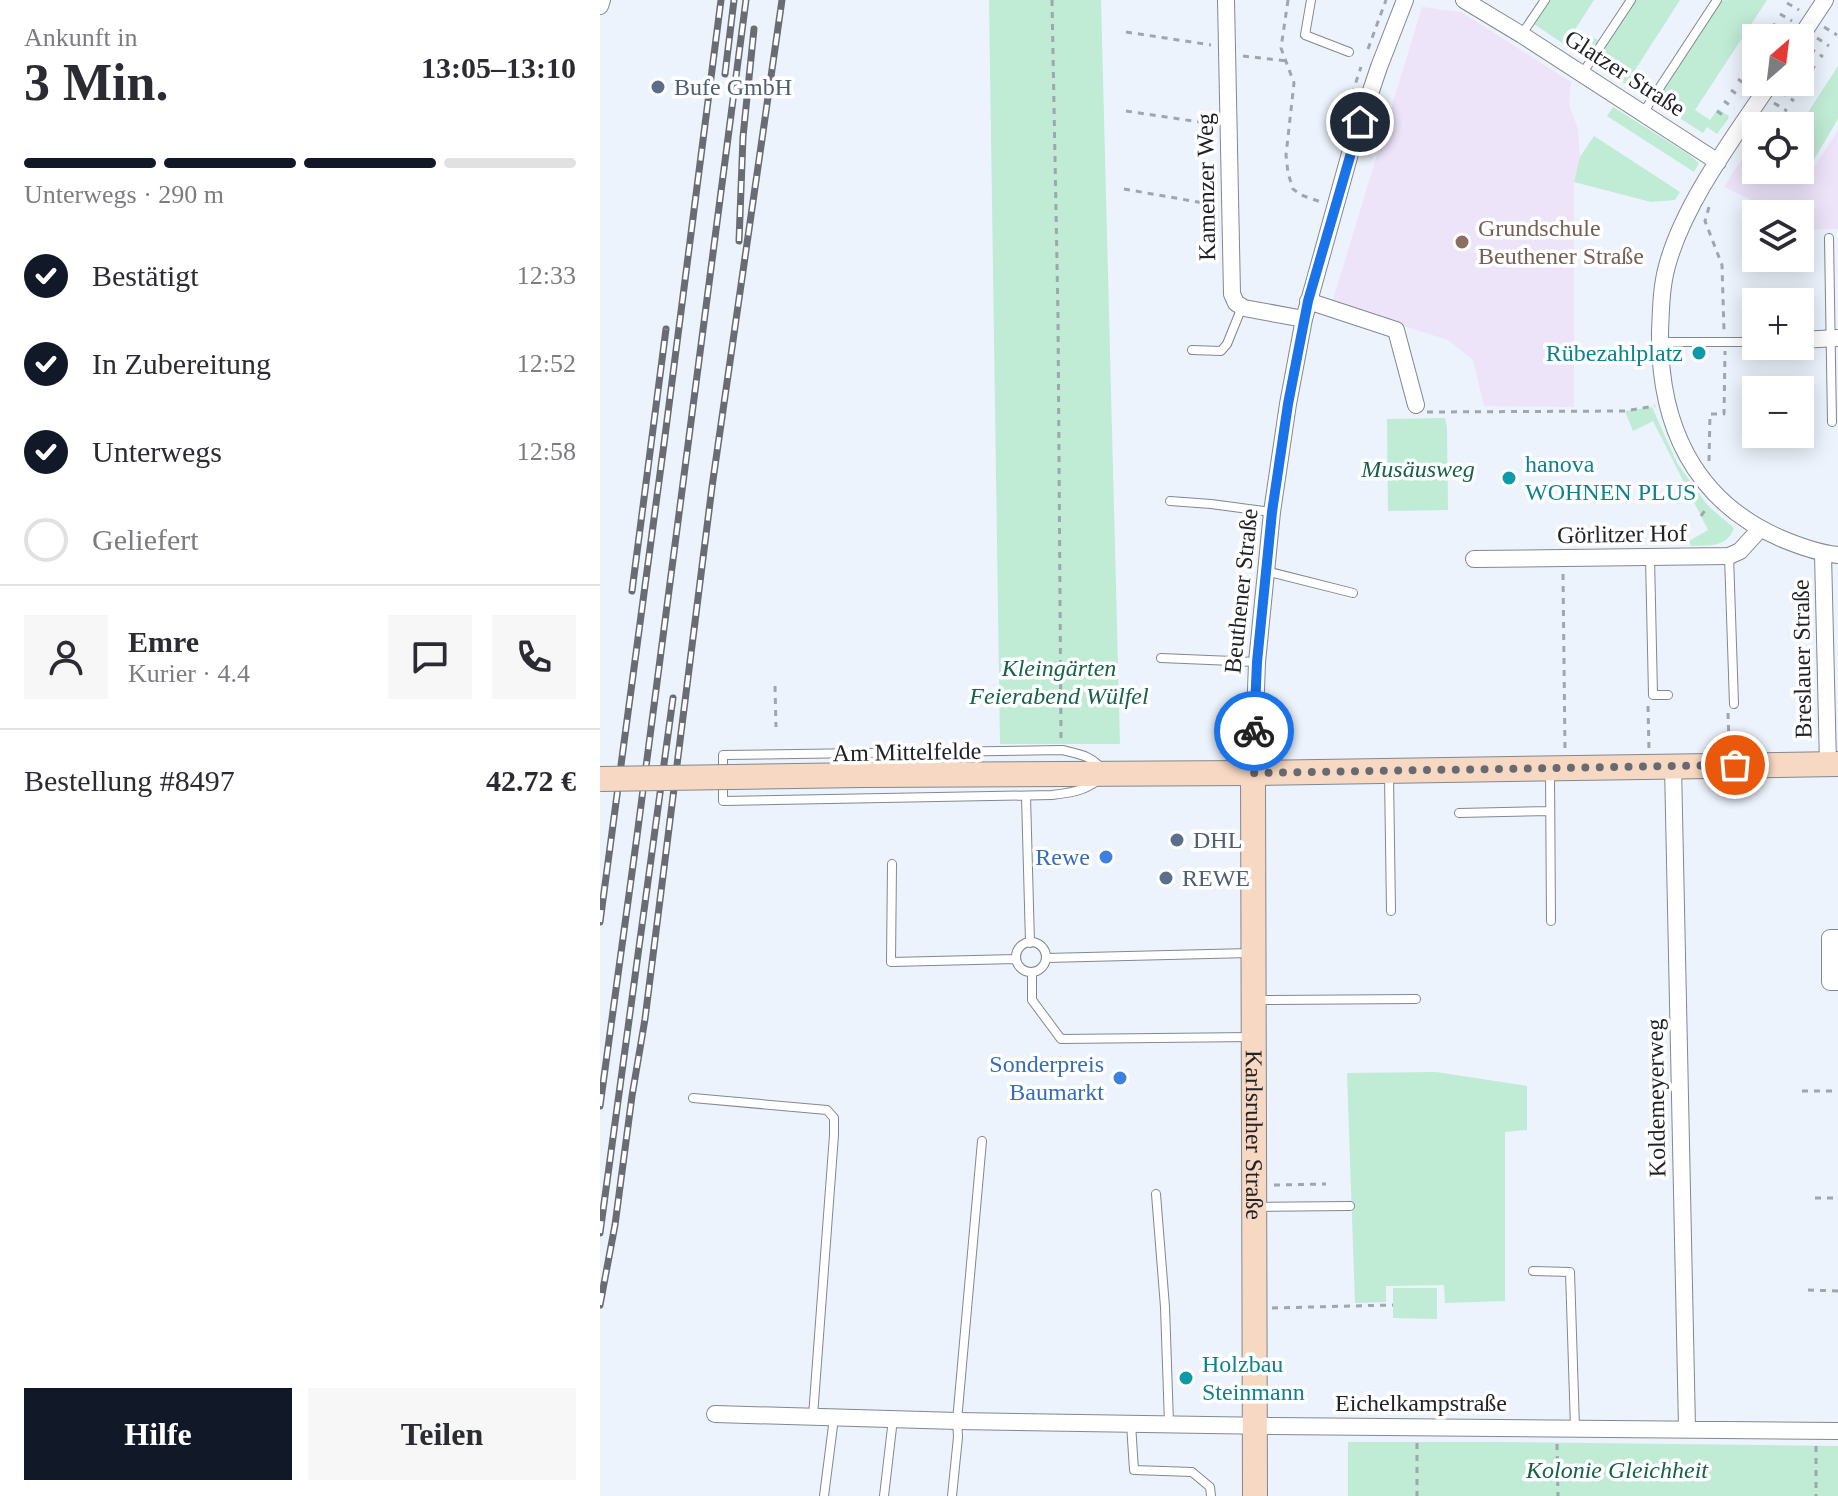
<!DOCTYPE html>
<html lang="de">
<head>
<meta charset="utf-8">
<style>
	:root { --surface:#fff; --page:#f7f7f7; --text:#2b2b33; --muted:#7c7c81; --line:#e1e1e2; --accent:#111827 }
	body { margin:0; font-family:"Times New Roman",serif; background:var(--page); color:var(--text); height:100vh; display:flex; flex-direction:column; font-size:30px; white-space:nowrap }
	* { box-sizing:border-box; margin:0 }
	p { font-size:26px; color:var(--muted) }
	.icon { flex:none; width:44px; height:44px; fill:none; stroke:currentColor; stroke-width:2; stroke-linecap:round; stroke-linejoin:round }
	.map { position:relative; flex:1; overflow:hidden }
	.side { display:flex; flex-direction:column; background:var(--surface); width:600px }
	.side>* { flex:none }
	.needle { width:52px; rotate:28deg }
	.tools { position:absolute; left:1142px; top:24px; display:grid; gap:16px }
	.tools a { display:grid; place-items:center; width:72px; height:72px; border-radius:0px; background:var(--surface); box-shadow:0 4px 20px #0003; font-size:40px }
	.pin { position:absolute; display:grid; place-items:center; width:68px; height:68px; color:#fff; margin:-34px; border:4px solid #fff; border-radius:50%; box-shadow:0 2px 8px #0007 }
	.courier { position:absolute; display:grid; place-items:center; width:80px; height:80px; margin:-40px; border:6px solid #1a73e8; border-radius:50%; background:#fff; color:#222; box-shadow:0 2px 10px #0007 }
	.head em { font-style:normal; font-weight:600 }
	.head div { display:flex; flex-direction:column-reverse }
	.head { display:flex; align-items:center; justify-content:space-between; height:136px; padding:0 24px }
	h1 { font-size:52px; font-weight:600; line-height:60px }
	.bar { display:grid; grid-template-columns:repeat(4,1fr); gap:12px 8px; align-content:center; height:96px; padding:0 24px }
	.bar i { height:10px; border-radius:6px; background:var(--line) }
	.bar .selected { background:var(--accent) }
	.bar p { grid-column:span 4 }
	.line { display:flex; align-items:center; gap:20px; padding:0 24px; border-top:2px solid var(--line) }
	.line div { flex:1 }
	.round { display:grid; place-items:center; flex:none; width:84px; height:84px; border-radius:0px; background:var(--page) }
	ol { padding:0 24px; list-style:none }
	li { display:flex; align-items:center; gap:24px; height:88px }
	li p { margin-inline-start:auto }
	li .icon { padding:8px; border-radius:50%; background:var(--accent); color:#fff; stroke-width:4 }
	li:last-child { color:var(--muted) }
	li i { width:44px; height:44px; border:4px solid var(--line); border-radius:50% }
	.action { display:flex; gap:16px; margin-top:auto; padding:16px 24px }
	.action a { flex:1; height:92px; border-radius:0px; background:var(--accent); color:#fff; font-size:32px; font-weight:600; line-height:92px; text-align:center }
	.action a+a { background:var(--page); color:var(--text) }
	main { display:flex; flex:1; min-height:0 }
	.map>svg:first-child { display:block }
</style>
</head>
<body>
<main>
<section class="side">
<div class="head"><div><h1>3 Min.</h1><p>Ankunft in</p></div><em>13:05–13:10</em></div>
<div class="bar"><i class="selected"></i><i class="selected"></i><i class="selected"></i><i></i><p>Unterwegs · 290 m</p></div>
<ol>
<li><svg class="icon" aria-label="check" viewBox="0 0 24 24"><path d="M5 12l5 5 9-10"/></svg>Bestätigt<p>12:33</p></li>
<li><svg class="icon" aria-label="check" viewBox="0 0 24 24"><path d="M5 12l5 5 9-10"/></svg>In Zubereitung<p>12:52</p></li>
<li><svg class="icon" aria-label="check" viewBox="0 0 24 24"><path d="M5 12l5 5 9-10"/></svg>Unterwegs<p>12:58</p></li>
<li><i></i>Geliefert</li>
</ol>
<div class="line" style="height:144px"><a class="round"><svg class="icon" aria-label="person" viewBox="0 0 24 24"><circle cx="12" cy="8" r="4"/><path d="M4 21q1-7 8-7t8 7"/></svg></a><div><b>Emre</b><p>Kurier · 4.4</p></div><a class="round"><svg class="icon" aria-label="chat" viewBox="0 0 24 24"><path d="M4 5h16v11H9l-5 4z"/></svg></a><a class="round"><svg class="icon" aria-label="phone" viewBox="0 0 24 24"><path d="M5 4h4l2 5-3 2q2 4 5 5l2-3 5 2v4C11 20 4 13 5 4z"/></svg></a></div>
<div class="line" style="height:104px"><div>Bestellung #8497</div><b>42.72 €</b></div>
<div class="action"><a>Hilfe</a><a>Teilen</a></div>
</section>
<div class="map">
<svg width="1238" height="1496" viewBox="0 0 1238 1496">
	<rect width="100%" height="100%" fill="#ecf3fc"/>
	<path fill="#ede4f9" d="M822,7l39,5 110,70 -2,23 9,24 2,29 -6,24v225l-90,-1 -11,-46 -25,-20 -116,-37z
		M1238,130v99l-38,1v-16h-32l2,-4 -6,-4 -40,-19 26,-41 6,4v20h31l18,12z"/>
	<path fill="#c0ebd5" d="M389,0h112l19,744h-120z
		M945,0h49l-23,36 17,10 6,-8 4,2 -12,19 -55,-37z
		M1031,0h49l-45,70 15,11 -4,7 -11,-7 -5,6 -39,-26z
		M1125,0h42l-72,110 15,10 8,-11 11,7 -1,3 -11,15 -10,-7 -4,6 -52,-33 64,-97z
		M1238,66v53l-35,59 -16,-8h13l-1,-44z
		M1013,107l75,47 11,9 -5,9 -87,-56z
		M994,136l86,56 -5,8 -24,2 -77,-20 6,-25z
		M1052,407l25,56 31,43 26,22c-7,20 -25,17 -43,18l-2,-5 19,-11 -55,-109 -20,10 -8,-20z
		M845,418l2,10 1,82 -60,1 -1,-92z
		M836,1072l91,14v44l-22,2v169l-60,2 -1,-18 -58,1v16l-31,1 -8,-230z
		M793,1288h44v31l-44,-1z
		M748,1442h148l342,4v50h-490z"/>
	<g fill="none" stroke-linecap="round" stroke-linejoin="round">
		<defs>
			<path id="lane" d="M711,0l-6,35 44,17
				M922,34l23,-34
				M982,74l49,-74
				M1043,113l74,-113
				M1229,238l3,184
				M1061,342h95
				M592,350l29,1 6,-7 15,-37
				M570,501l41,3 60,8
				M1129,556l5,148
				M1050,557l3,138h15
				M666,571l87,22
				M561,658l95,4
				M462,750c22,5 30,6 45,24 -21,16 -29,18 -55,21l-329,6v-46z
				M950,772l1,149
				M789,775l2,136
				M426,796l4,147
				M859,813l91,-2
				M292,864l-1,98 125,-3
				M416 957a15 15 0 1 1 30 0a15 15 0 1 1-30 0Z
				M446,958l204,-5
				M432,972v28l29,39 191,-2
				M655,1000l161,-1
				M93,1098l134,12 7,8v17l-21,281
				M556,1194l9,113 4,116
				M656,1207l94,-1
				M933,1271l37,1 5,156
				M531,1424l3,46 58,2 18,15 1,9
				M224,1496l10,-78
				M284,1496l9,-77
				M352,1496l6,-59 -1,-16 25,-280"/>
			<path id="street" d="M626,0l6,294 4,9 8,5 60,11
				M864,0l58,35 196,127
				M0,6l2,-6
				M1200,38l25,-38
				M1171,82c-37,55 -87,121 -104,184 -6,22 -6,44 -7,66 -1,92 33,168 120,206 19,8 38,15 58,17
				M708,301l88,29 20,75
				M1200,340l38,-2
				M1223,554l5,210
				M874,559l255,-3 11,-5 20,-22
				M1073,766l14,662
				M653,773l4,-111 15,-150 16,-108 16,-85 47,-169 28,-83 26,-67
				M1238,938h-8v44h8
				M115,1414l242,7 315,5 566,5"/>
			<g id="secondary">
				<path id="s1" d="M653,773l2,723"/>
				<path d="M263,775l390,-2 585,-9"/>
			</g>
		</defs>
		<use href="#lane" stroke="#828890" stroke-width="10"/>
		<use href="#street" stroke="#828890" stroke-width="18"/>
		<use href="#secondary" stroke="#828890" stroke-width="26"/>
		<path stroke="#a0a6ad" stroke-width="3" stroke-dasharray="6 6" stroke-linecap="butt" d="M452,0l6,316 3,423
			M688,0l-7,48 13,35 -8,72 2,18 5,16 8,6 20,7
			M1187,3l12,7
			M1180,14l12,7
			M1173,24l12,8
			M1224,27l13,8
			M526,32l85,13
			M1166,35l4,3
			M1217,38l12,8
			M1210,48l13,9
			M768,49l18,-49
			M643,56l44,5
			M1152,57l4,2
			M1203,60l12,8
			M1145,68l11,8
			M1200,73l8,6
			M1138,79l11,8
			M1190,82l12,7
			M1131,90l10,7
			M1181,92l13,9
			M752,94l9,-27
			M1124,101l10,7
			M1174,103l13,8
			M526,111l87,13
			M1117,111l10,7
			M1168,114l12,8
			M524,189l91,16
			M1109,207l-4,14 17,44 2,66
			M827,412l198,-1 30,-5
			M1109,461l1,-47h14l1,-63
			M1101,516l7,-10
			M963,574l2,176
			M646,606l7,-68
			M175,686l1,41
			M1048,706l1,44
			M1128,713l1,32
			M1202,1091h36
			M674,1185l52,-1
			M1215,1198h23
			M1208,1290l30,1
			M672,1308l121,-3
			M817,1443v53
			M957,1444l1,52
			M1216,1446v50"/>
		<use href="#lane" stroke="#fff" stroke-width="8"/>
		<use href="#street" stroke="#fff" stroke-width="16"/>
		<use href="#secondary" stroke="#f7d8c3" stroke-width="24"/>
		<defs>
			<path id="rail" d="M125,74l9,-74
				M139,241l4,-104 11,-108
				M32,591l34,-262
				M0,922l64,-478 57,-444
				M0,1106l37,-270 109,-836
				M0,1233l73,-535
				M0,1305l15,-80 17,-129 13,-77 67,-532 70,-487"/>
		</defs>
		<use href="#rail" stroke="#696d73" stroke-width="7"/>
		<use href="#rail" stroke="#fff" stroke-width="4" stroke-dasharray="12" stroke-linecap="butt"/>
		<defs>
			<path id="secondary-bridge" d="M0,779l263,-4"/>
		</defs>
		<use href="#secondary-bridge" stroke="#828890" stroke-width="26" stroke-linecap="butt"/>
		<use href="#secondary-bridge" stroke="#f7d8c3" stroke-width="24"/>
	</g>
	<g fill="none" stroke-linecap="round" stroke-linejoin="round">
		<path stroke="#676b71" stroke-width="8" stroke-dasharray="0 14.4" d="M654,731l-1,42 482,-8"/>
		<path stroke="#1a73e8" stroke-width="10" d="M654,731l3,-69 15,-150 16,-108 20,-103 52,-179"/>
	</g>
	<g fill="#5c6f8a" stroke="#fff" stroke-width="3">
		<circle cx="58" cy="87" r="8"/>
		<circle cx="577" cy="840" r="8"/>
		<circle cx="566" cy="878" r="8"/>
	</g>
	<circle fill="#8d6e63" stroke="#fff" stroke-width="3" cx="862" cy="242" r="8"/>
	<g fill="#0f9aa8" stroke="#fff" stroke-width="3">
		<circle cx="1099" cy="353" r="8"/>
		<circle cx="909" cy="478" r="8"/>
		<circle cx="586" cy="1378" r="8"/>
	</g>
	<g fill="#3f7fe0" stroke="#fff" stroke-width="3">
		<circle cx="506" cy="857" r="8"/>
		<circle cx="520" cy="1078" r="8"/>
	</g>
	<g text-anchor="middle" stroke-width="7" stroke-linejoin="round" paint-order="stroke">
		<g font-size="24" fill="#202226" stroke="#fff">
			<text transform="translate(1025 73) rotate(33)" y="8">Glatzer Straße</text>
			<text transform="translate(606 187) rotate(-91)" y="8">Kamenzer Weg</text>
			<text transform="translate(1022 534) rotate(-1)" y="8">Görlitzer Hof</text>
			<text transform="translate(641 591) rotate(-84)" y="8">Beuthener Straße</text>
			<text transform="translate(1202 659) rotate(-91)" y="8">Breslauer Straße</text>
			<text transform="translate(307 752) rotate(-1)" y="8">Am Mittelfelde</text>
			<text transform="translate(1056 1098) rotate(-91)" y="8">Koldemeyerweg</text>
			<text dy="8" stroke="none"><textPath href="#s1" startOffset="362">Karlsruher Straße</textPath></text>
			<text x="821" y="1411">Eichelkampstraße</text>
		</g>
		<g font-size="24" fill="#4e5e75" stroke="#fff" text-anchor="start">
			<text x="74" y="95">Bufe GmbH</text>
			<text x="593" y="848">DHL</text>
			<text x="582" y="886">REWE</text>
		</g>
		<g font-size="24" fill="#785e54" stroke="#fff" text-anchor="start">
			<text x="878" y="236">Grundschule<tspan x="878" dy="28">Beuthener Straße</tspan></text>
		</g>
		<g font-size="24" fill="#0d838f" stroke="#fff" text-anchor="start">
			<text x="1083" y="361" text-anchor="end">Rübezahlplatz</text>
			<text x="925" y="472">hanova<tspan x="925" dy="28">WOHNEN PLUS</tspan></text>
			<text x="602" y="1372">Holzbau<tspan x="602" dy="28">Steinmann</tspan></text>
		</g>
		<g font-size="24" font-style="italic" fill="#166246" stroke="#fff">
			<text x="818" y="477">Musäusweg</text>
			<text x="459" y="676">Kleingärten<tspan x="459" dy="28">Feierabend Wülfel</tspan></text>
			<text x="1017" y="1478">Kolonie Gleichheit</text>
		</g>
		<g font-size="24" fill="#366cbe" stroke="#fff" text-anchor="end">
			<text x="490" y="865">Rewe</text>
			<text x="504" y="1072">Sonderpreis<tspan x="504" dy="28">Baumarkt</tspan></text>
		</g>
	</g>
</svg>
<div class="tools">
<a><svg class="needle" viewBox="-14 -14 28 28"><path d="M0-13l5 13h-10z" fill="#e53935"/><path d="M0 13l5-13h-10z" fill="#7c7c81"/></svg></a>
<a><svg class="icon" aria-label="locate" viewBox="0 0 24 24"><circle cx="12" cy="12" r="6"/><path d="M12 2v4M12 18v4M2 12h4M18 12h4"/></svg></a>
<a><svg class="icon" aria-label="layers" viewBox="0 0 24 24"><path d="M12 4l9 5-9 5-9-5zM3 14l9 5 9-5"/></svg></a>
<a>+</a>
<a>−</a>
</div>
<div class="pin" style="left:1135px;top:765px;background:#ea580c"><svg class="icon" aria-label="bag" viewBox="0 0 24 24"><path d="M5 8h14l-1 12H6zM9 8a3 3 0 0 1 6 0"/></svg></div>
<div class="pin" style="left:760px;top:122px;background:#1f2937"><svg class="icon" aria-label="home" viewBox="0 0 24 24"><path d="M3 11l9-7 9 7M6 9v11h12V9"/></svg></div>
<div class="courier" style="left:654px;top:731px"><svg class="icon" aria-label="bike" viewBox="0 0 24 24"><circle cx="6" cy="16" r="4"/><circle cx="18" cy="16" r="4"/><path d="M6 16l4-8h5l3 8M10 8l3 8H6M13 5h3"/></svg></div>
</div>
</main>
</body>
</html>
